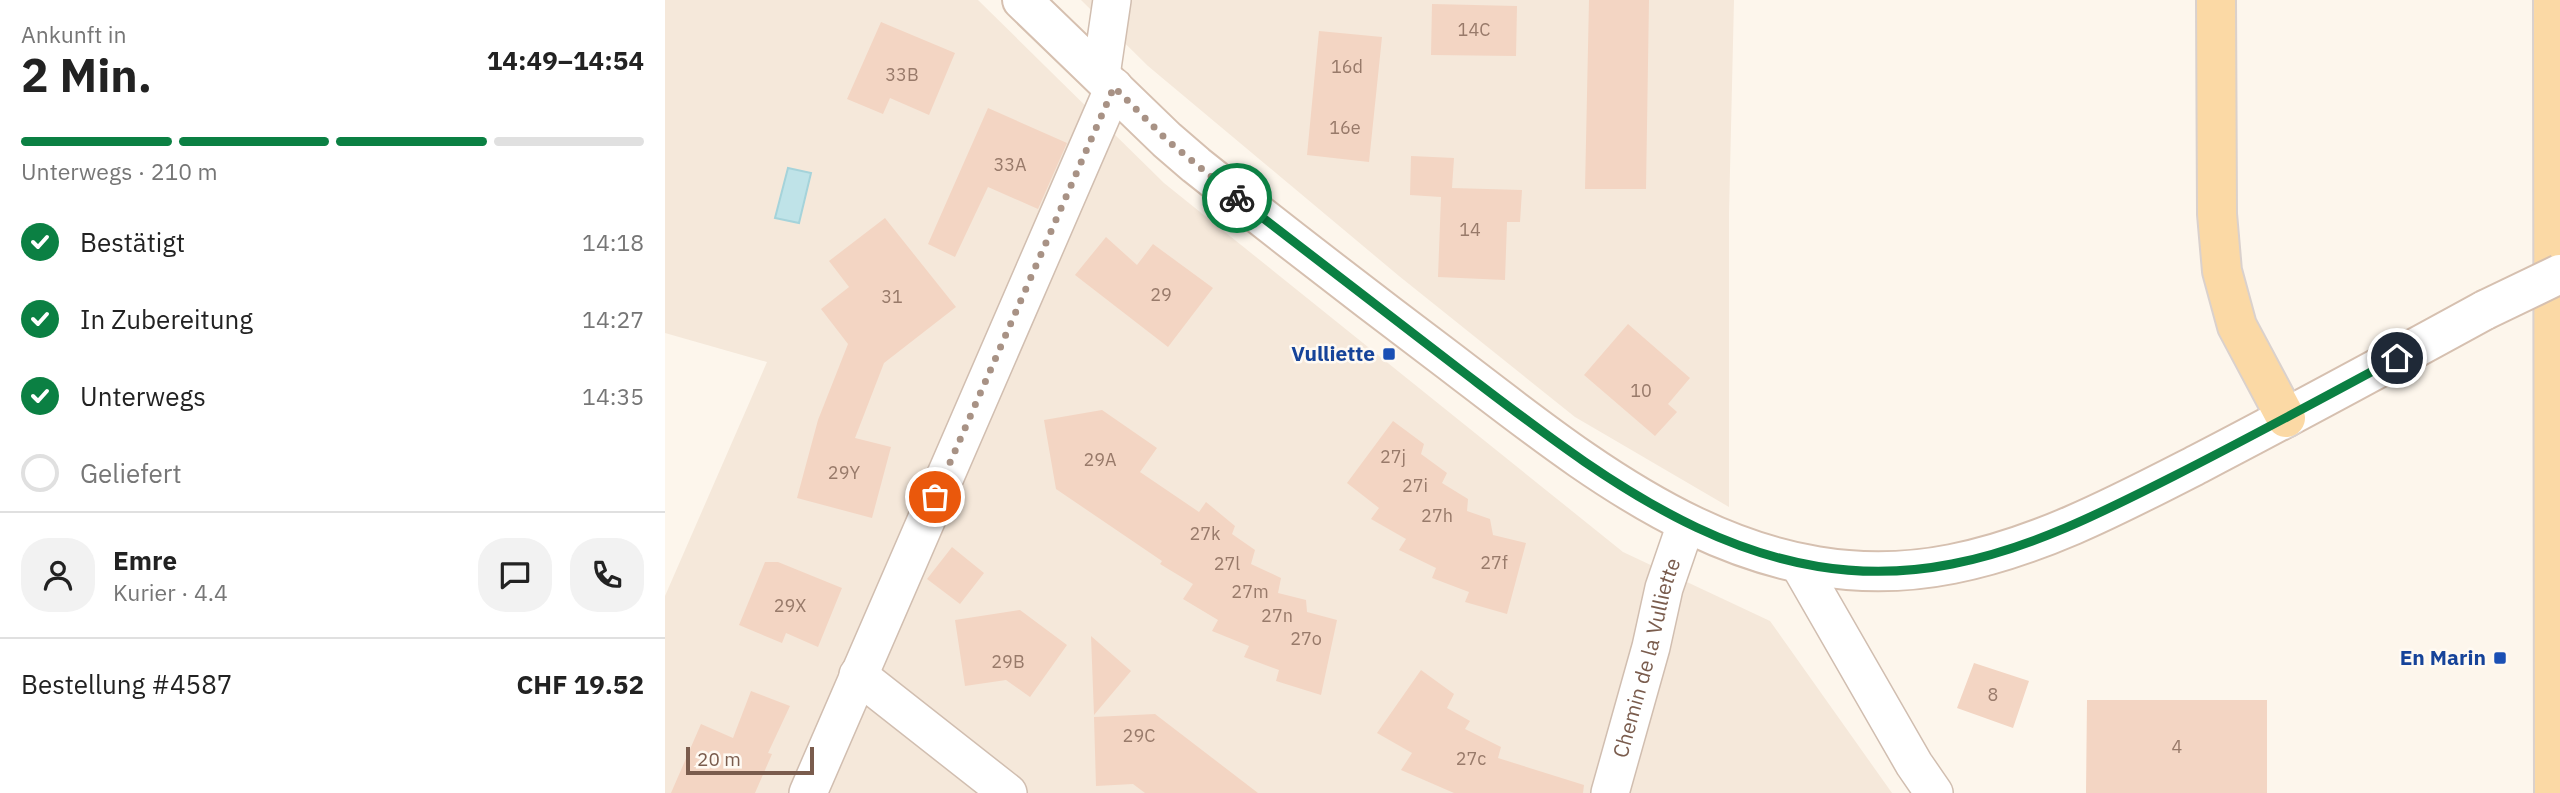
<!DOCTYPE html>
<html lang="de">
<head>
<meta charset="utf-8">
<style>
	:root { --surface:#fff; --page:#f2f2f2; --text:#222; --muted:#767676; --line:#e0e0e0; --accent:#0b8043 }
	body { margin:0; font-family:"IBM Plex Sans",sans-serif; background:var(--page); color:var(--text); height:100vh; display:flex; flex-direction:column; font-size:26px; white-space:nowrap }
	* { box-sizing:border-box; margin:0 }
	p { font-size:23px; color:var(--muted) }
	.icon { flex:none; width:38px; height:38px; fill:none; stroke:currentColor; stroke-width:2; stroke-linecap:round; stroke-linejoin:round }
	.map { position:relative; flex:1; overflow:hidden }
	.panel { display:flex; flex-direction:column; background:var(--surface); width:665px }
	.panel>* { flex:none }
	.scale { position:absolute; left:21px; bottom:18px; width:128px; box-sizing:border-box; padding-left:7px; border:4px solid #7a5c4d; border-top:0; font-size:19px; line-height:24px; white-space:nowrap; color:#7a5c4d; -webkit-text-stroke:5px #fffaf3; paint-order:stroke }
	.pin { position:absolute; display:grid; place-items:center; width:60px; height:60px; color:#fff; margin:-30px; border:4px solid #fff; border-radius:50%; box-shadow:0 2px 7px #0007 }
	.courier { position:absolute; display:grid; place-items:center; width:70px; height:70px; margin:-35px; border:5px solid #0b8043; border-radius:50%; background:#fff; color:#222; box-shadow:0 2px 9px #0007 }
	.head em { font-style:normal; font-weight:700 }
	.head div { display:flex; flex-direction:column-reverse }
	.head { display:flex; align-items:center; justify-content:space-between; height:119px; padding:0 21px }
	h1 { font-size:46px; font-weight:700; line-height:52px }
	.bar { display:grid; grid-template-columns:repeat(4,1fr); gap:10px 7px; align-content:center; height:84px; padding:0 21px }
	.bar i { height:9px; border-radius:5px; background:var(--line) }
	.bar .active { background:var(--accent) }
	.bar p { grid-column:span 4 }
	.line { display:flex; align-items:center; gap:18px; padding:0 21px; border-top:2px solid var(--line) }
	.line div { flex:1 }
	.round { display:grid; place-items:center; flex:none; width:74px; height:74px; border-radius:28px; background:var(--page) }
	ol { padding:0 21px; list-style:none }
	li { display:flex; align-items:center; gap:21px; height:77px }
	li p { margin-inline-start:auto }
	li .icon { padding:7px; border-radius:50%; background:var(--accent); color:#fff; stroke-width:4 }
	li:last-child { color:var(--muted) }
	li i { width:38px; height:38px; border:4px solid var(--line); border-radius:50% }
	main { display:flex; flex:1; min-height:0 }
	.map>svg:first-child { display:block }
</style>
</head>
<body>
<main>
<section class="panel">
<div class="head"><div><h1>2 Min.</h1><p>Ankunft in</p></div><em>14:49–14:54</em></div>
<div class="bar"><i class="active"></i><i class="active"></i><i class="active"></i><i></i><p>Unterwegs · 210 m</p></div>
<ol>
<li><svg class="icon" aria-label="check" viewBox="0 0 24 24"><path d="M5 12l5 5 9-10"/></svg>Bestätigt<p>14:18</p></li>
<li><svg class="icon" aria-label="check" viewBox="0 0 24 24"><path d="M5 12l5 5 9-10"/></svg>In Zubereitung<p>14:27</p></li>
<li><svg class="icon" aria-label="check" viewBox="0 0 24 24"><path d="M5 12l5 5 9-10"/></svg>Unterwegs<p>14:35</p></li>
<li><i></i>Geliefert</li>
</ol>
<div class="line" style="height:126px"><a class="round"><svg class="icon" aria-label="person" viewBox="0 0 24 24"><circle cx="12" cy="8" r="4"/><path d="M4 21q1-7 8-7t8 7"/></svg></a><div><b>Emre</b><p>Kurier · 4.4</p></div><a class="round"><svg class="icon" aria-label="chat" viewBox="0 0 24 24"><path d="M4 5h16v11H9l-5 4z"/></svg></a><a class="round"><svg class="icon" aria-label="phone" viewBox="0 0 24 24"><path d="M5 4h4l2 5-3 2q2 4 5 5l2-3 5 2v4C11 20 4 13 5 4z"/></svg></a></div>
<div class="line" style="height:91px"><div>Bestellung #4587</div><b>CHF 19.52</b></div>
</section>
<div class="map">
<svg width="1895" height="793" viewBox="0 0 1895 793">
	<rect width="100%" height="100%" fill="#fdf6ec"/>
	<path fill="#f5e8da" d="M0,0h313l186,183 459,369 147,69 122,172h-1227v-197l102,-234 -102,-29z
		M416,0h653l-5,213v294l-154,-90 -176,-141 -251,-210z"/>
	<path fill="#bfe3e8" stroke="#a5d3da" stroke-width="2" d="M123,168l23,5 -12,50 -24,-5z"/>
	<path fill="#f3d5c3" d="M924,0h60l-3,189h-61z
		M767,4l85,2 -1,50 -85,-1z
		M216,22l74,31 -26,62 -39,-17 -7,16 -36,-15z
		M654,31l63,6 -13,125 -62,-7z
		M323,108l79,35 -29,66 -50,-22 -33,70 -27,-13z
		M746,156l43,2 -2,30 70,2 -2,32h-13l-2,58 -67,-3 3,-80 -31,-2z
		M220,218l71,89 -72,56 -29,75 36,9 -19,71 -75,-20 21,-78 30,-76 -27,-35 28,-22 -20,-26z
		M441,237l31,28 16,-21 60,44 -45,59 -93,-72z
		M963,324l62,54 -22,26 9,8 -22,24 -71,-61z
		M437,410l55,38 -17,24 59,40 7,-10 29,24 -3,8 23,16 -4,14 30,14 -3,15 28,7 1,12 30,8 -16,75 -45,-14 3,-11 -35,-13 5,-11 -37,-15 6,-11 -35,-21 10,-15 -33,-20 2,-3 -106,-72 -12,-69z
		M728,421l31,23 -3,10 26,19 -5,10 26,16 -1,12 23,8 3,16 33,8 -19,71 -42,-12 4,-10 -37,-14 4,-10 -37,-18 7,-11 -35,-20 8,-11 -32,-25z
		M287,547l32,26 -24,31 -33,-25z
		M100,562h13l64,26 -24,59 -32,-14 -4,10 -43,-18z
		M355,610l47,35 -37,52 -24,-17 -41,6 -10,-66z
		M426,636l40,35 -37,44z
		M1309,663l55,18 -16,47 -56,-20z
		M756,670l33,24 -7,14 23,13 -5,8 36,18 -3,11 86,27 -1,8h-129l-53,-23 11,-17 -35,-20z
		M86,691l39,15 -22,47 4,1 -17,39h-84l30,-69 32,14z
		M1422,700h180v93h-181z
		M490,714l103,79h-113l-12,-9 -37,2 -2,-69z"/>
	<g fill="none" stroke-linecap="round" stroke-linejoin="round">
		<defs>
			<g id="minor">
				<path d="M436,75l11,-75"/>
				<path d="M1134,564l115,200 20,29"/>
				<path d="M193,675l150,118"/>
				<path d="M143,793l306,-706"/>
				<path id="s1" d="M945,793l41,-146 13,-59 22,-64"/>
			</g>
			<path id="secondary" d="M357,0l145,140 29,25c83,66 167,131 252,195 148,113 303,244 504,204 87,-17 168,-60 246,-100 96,-50 192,-102 287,-154"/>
			<path id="primary" d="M1551,0l1,214 5,57 15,55 49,92
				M1888,0l1,793"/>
		</defs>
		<use href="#minor" stroke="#d1beb0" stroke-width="40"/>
		<use href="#secondary" stroke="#d6c0b0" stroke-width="42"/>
		<use href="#primary" stroke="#dad1cd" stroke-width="42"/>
		<use href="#minor" stroke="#fff" stroke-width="37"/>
		<use href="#secondary" stroke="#fff" stroke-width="38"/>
		<use href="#primary" stroke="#fbd9a5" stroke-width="38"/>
		<defs>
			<path id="secondary-bridge" d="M1820,310l75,-36"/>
		</defs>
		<use href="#secondary-bridge" stroke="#d6c0b0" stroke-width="42" stroke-linecap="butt"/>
		<use href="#secondary-bridge" stroke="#fff" stroke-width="38"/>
	</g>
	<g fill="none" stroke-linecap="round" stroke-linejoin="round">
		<path stroke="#a89285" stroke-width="7" stroke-dasharray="0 12.6" d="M270,497l179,-410 53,53 70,58"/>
		<path stroke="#0b8043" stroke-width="9" d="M572,198c73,57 147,113 221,170 146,111 297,235 494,196 78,-15 151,-52 222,-88 75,-38 149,-78 223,-118"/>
	</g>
	<g fill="#1a4fb4" stroke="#fffaf3" stroke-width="2.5">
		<rect x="717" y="347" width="14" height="14" rx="3.5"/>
		<rect x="1828" y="651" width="14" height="14" rx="3.5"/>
	</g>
	<g text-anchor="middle" stroke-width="5" stroke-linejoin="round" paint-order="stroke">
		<g font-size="18" fill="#987a6a">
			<text x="809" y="36">14C</text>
			<text x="682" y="73">16d</text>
			<text x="237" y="81">33B</text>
			<text x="680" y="134">16e</text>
			<text x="345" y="171">33A</text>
			<text x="805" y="236">14</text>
			<text x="496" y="301">29</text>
			<text x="227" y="303">31</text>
			<text x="976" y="397">10</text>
			<text x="728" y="463">27j</text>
			<text x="435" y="466">29A</text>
			<text x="179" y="479">29Y</text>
			<text x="750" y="492">27i</text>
			<text x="772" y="522">27h</text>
			<text x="540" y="540">27k</text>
			<text x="829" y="569">27f</text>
			<text x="562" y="570">27l</text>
			<text x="585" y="598">27m</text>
			<text x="125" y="612">29X</text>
			<text x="612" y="622">27n</text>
			<text x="641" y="645">27o</text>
			<text x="343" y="668">29B</text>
			<text x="1328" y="701">8</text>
			<text x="474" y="742">29C</text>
			<text x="1512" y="753">4</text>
			<text x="806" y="765">27c</text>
		</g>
		<g font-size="21" font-weight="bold" fill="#164399" stroke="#fffaf3" text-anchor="end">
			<text x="710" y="361">Vulliette</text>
			<text x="1821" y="665">En Marin</text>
		</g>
		<g font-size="21" fill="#7a5c4d" stroke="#fffaf3">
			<text dy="7" stroke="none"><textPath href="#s1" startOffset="140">Chemin de la Vulliette</textPath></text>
		</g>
	</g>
</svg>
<div class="scale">20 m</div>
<div class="pin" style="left:270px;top:497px;background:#ea580c"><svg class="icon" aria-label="bag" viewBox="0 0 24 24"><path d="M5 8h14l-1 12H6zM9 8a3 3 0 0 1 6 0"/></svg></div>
<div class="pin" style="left:1732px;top:358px;background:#1f2937"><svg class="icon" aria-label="home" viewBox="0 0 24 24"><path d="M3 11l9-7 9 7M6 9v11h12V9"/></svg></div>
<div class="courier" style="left:572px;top:198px"><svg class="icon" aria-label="bike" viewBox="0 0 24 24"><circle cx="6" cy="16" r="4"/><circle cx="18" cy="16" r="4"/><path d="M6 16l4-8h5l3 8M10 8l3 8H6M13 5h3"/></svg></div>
</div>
</main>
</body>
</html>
